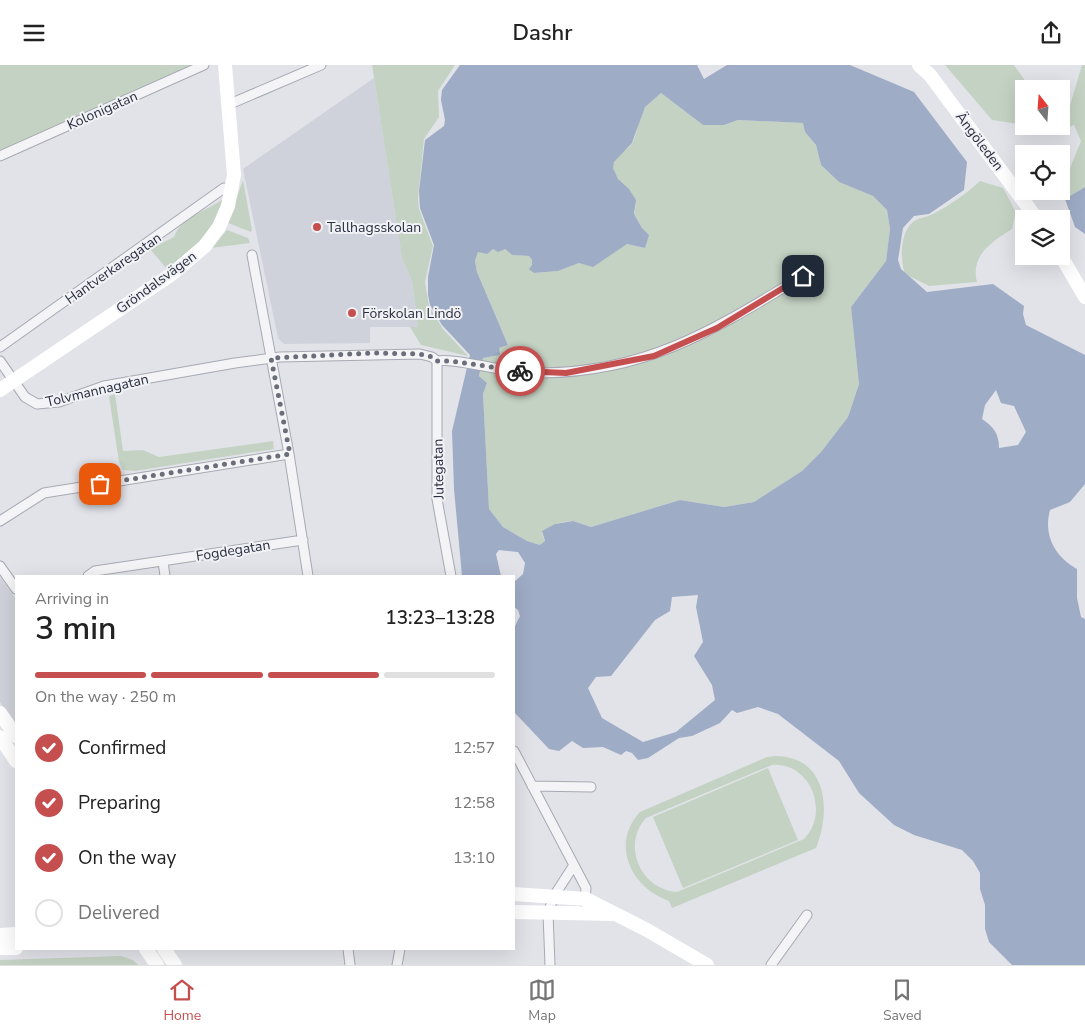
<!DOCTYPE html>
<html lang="en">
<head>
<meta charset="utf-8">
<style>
	:root { --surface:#fff; --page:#f6f6f6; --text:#222; --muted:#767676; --line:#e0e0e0; --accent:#c54f4f }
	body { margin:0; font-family:"Nunito Sans",sans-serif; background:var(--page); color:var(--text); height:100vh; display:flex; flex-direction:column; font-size:19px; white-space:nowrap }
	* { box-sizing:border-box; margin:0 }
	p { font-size:16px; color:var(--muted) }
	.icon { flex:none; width:28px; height:28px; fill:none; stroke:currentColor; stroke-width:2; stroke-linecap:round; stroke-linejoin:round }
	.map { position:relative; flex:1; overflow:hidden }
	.sheet { position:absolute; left:15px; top:510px; width:500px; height:375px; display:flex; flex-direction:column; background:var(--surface); border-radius:0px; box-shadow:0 5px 20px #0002 }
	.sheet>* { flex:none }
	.needle { width:32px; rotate:343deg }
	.tools { position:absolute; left:1015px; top:15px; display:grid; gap:10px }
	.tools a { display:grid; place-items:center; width:55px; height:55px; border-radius:0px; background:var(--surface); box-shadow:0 5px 20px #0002; font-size:25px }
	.pin { position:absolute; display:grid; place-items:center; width:42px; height:42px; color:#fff; margin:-21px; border-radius:10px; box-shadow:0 2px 8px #0006 }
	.courier { position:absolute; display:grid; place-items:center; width:50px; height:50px; margin:-25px; border:4px solid #c54f4f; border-radius:50%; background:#fff; color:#222; box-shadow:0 1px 6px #0007 }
	.summary em { font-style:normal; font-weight:600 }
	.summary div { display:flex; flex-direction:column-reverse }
	.summary { display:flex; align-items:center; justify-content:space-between; height:85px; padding:0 20px }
	h1 { font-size:32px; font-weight:600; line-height:38px }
	.bar { display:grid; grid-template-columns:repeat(4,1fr); gap:8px 5px; align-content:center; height:60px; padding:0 20px }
	.bar i { height:6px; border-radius:4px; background:var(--line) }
	.bar .active { background:var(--accent) }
	.bar p { grid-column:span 4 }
	ol { padding:0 20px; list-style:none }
	li { display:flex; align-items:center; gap:15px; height:55px }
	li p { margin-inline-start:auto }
	li .icon { padding:5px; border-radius:50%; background:var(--accent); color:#fff; stroke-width:4 }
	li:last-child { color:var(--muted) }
	li i { width:28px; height:28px; border:2px solid var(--line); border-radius:50% }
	header { display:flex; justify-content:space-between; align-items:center; height:65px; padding:0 20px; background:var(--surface); font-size:22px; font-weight:600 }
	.menu { display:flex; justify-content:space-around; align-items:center; height:70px; border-top:1px solid var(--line); background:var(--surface); font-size:14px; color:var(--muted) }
	.menu a { display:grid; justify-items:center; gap:2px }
	.menu .active { color:var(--accent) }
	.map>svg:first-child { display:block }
</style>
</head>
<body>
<header><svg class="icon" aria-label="menu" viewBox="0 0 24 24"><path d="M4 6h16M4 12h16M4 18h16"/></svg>Dashr<svg class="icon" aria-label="share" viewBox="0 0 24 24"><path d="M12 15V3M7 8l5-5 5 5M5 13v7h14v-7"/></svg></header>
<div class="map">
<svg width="1085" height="900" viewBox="0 0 1085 900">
	<rect width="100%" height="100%" fill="#e1e3e9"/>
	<path fill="#cfd2da" d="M374,13l28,180 10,23 6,46h-48v16l-86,1 -6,-6 -35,-169z
		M0,512l16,22v127l-16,-24z"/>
	<path fill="#c4d2c3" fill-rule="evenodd" d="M0,0h195l-195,87z
		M372,0h83l-17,26 1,26 -15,22 -6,59 1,11 14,37 -8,36 4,24 14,23 25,27 -47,-11 -11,-18h8l-6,-46 -10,-23z
		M945,0h69l17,24h-7v36l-32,-5z
		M1082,0h3v122l-20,12 -3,-11 19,-47 -7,-16c-20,6 -26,7 -46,1h33v-15l8,-2z
		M661,28l42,32h21l14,-5 66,3 1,9 11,13 5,20 18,17 34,14 14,14 3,19 -4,32 -35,46 8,77 -11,33 -27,35 -19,19 -48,31 -30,5 -44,-7 -89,27 -18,-6 -9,1 -9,2 -13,9 3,9 -5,3 -13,-4 -24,-14 -14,-18 -6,-115 4,-11 -8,-7 4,-18 16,-3v-7l9,-3 -31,-73 -2,-11 3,-10 4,2 11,-4h12l7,6 17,1 3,4 2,13 24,-2 21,-8 14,3 34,-22 18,4 -3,-20 -8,-14c8,-22 -19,-28 -21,-46 -2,-9 13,-17 18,-23 7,-10 7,-26 13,-36 3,-6 12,-11 17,-16z
		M243,115l9,50 -1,2 -23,-9z
		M980,116l23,7 13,24 -4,17c-20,13 -42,26 -35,53l-48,4 -24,-12c-5,-14 -5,-41 7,-51 6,-6 14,-5 21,-9 17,-9 33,-20 47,-33z
		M223,134c-10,35 -29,48 -56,70l-17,-20 24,-12c7,-20 33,-26 49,-38z
		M227,165l21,8 2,5 -39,5z
		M115,329l8,57 20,-1 16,7 114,-16 1,8 -139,22 -12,-1 -4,-8 -10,-66z
		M777,691c51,2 54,55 39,92l-144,60 -3,-7c-38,-13 -59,-57 -29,-89l127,-55zM772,700c39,-3 58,48 32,74l-127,53c-36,-2 -56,-47 -31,-74z
		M768,703l30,72 -115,48 -30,-71z
		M121,891l12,4 5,5h-138v-5z"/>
	<path fill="#9facc6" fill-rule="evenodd" d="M460,0h237l7,14 23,-14h123l64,27 53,70 -3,28 -35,24 -15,2 -11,12 -5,32 3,9 26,23 66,-8 31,22 -1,8 3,11 59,30v129l-15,18 -20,8c-7,25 5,47 27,59v29l4,19 4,2v346h-73l-23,-23 -4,-13v-24l-5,-16v-16l-7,-12 -11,-11 -48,-15 -20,-10 -35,-32 -20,-32 -61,-47 -20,-7 -21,6 -5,-3 -12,13 -28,13 -13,2 -31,20 -10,2 -6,-7 -6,-2 -5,4 -18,-8 -20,1 -11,-7 -13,10 -10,-2 -34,-36 -1,-73 1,-14 5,-10 -2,-6 -4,-3v-25l9,-8 2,-11 -7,-11 -19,-2 -3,4 5,22h-39l-8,-87 -2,-58 18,-76 -28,-30 -12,-20 -2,-10v-18l6,-32 -14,-37 -1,-17 6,-51 19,-14 1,-6 -4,-20 1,-10zM661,28l42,32h21l14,-5 65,3 2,9 11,13 5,20 18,17 34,14 14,14 3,19 -4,32 -35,46 8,77 -11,33 -27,35 -19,19 -48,31 -30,5 -44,-7 -89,27 -18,-6 -18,3 -13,7 3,10 -5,4 -13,-4 -24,-14 -14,-18 -6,-115 4,-11 -8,-7 4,-18 17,-3 -1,-7 9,-3 -31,-73 -2,-11 3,-9 9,2 6,-5 5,3 7,-3 7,6 17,1 3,4v5l-3,4 5,4 24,-2 21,-8 14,4 34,-23 18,4 4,-13 -7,-7 -8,-14 2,-14 -7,-11 -11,-10 -5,-11 1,-6 18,-19 13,-36zM996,325l5,13 13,3 12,26 -8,13 -19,3c0,-14 -5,-21 -17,-29l3,-14zM698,530l-2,12 7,35 -9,14 18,29 3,15 -39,32 -33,10 -41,-24 -14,-30 8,-11 15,-1 44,-56 15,-9 2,-14z
		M1085,122v47l-10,-7 -10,-28z"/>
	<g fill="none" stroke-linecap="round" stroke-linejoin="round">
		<defs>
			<path id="street" d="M230,39l91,-39
				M0,91l204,-91
				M252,190l37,199 19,122
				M0,282l224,-159
				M0,296l25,36 12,7 22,-2 45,-16 131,-23 45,-6 140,-3 12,3 5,4c13,-2 27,2 41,4 21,4 42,8 64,8 107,-1 173,-44 261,-97
				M437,296v138l14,77
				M0,456l44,-28 245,-39
				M163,496l2,15
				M0,501l16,23
				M88,511l7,-5 208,-31
				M514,686l72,137 -1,15
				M532,721l59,1
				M348,884l2,16
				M397,900l3,-16
				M550,900l-2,-52 6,-17 20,-31
				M771,900l36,-50"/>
		</defs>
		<use href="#street" stroke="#a7a9b3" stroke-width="11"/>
		<use href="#street" stroke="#f4f4f7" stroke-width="9"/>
		<path stroke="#fff" stroke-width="14" d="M919,0l11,10 107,144
			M1061,191l24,41
			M0,325l172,-116 33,-28 14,-19 9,-21 6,-31 -9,-110
			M0,648l16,23
			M0,672l16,24
			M514,829l72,5 61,31 60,35
			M514,847l101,2
			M0,870l16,-1
			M0,883h16
			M146,884l11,16
			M164,884l11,16"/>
	</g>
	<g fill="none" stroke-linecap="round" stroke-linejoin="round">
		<path stroke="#6b6e7a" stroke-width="5" stroke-dasharray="0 9" d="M100,419l190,-30 -19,-96 101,-5 48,1 12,3 4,4h14l70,10"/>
		<path stroke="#c54f4f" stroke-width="6" d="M520,306l46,2 88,-17 63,-28 86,-52"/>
	</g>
	<g fill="#c54f4f" stroke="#f1f2f6" stroke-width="2">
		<circle cx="317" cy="162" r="5"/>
		<circle cx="352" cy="248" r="5"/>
	</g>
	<g text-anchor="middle" stroke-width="4" stroke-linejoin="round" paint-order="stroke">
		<g font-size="14" fill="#2b2f3f" stroke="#f1f2f6">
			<text transform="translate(102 45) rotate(-24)" y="5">Kolonigatan</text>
			<text transform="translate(980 76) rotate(53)" y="5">Ängöleden</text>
			<text transform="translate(113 203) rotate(-35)" y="5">Hantverkaregatan</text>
			<text transform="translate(156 217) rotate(-36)" y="5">Gröndalsvägen</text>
			<text transform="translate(97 325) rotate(-13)" y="5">Tolvmannagatan</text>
			<text transform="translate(438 404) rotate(-91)" y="5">Jutegatan</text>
			<text transform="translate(233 485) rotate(-9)" y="5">Fogdegatan</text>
		</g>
		<g font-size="14" fill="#2b2f3f" stroke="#f1f2f6" text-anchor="start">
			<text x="327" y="167">Tallhagsskolan</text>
			<text x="362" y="253">Förskolan Lindö</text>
		</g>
	</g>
</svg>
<div class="tools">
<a><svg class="needle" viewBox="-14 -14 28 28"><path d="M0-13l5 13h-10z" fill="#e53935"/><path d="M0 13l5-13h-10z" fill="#767676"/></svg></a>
<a><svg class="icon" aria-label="locate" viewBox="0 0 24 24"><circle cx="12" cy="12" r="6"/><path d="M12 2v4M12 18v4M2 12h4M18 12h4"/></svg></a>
<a><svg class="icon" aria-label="layers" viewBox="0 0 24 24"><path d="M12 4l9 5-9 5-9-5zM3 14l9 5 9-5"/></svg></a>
</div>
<div class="pin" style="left:100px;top:419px;background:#ea580c"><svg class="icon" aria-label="bag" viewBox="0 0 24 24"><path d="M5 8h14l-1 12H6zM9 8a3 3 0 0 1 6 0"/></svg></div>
<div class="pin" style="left:803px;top:211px;background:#1f2937"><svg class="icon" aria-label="home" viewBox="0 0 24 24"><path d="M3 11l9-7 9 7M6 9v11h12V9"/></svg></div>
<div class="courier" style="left:520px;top:306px"><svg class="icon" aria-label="bike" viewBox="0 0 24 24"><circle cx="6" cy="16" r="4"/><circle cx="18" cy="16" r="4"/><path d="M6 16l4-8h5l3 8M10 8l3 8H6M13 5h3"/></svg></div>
<section class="sheet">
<div class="summary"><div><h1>3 min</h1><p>Arriving in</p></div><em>13:23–13:28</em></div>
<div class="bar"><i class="active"></i><i class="active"></i><i class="active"></i><i></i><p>On the way · 250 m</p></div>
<ol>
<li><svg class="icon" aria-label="check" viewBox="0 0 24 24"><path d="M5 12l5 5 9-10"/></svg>Confirmed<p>12:57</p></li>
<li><svg class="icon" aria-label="check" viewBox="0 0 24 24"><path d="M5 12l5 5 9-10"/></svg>Preparing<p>12:58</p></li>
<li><svg class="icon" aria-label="check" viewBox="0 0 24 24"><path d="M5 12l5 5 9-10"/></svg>On the way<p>13:10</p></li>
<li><i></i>Delivered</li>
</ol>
</section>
</div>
<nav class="menu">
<a class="active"><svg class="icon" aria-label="home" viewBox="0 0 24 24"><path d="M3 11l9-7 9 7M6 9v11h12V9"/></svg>Home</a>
<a><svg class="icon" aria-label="map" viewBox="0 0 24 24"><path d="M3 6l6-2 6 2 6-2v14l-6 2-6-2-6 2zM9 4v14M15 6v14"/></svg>Map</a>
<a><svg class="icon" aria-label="saved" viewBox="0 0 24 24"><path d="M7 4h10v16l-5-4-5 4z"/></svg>Saved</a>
</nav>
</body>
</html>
